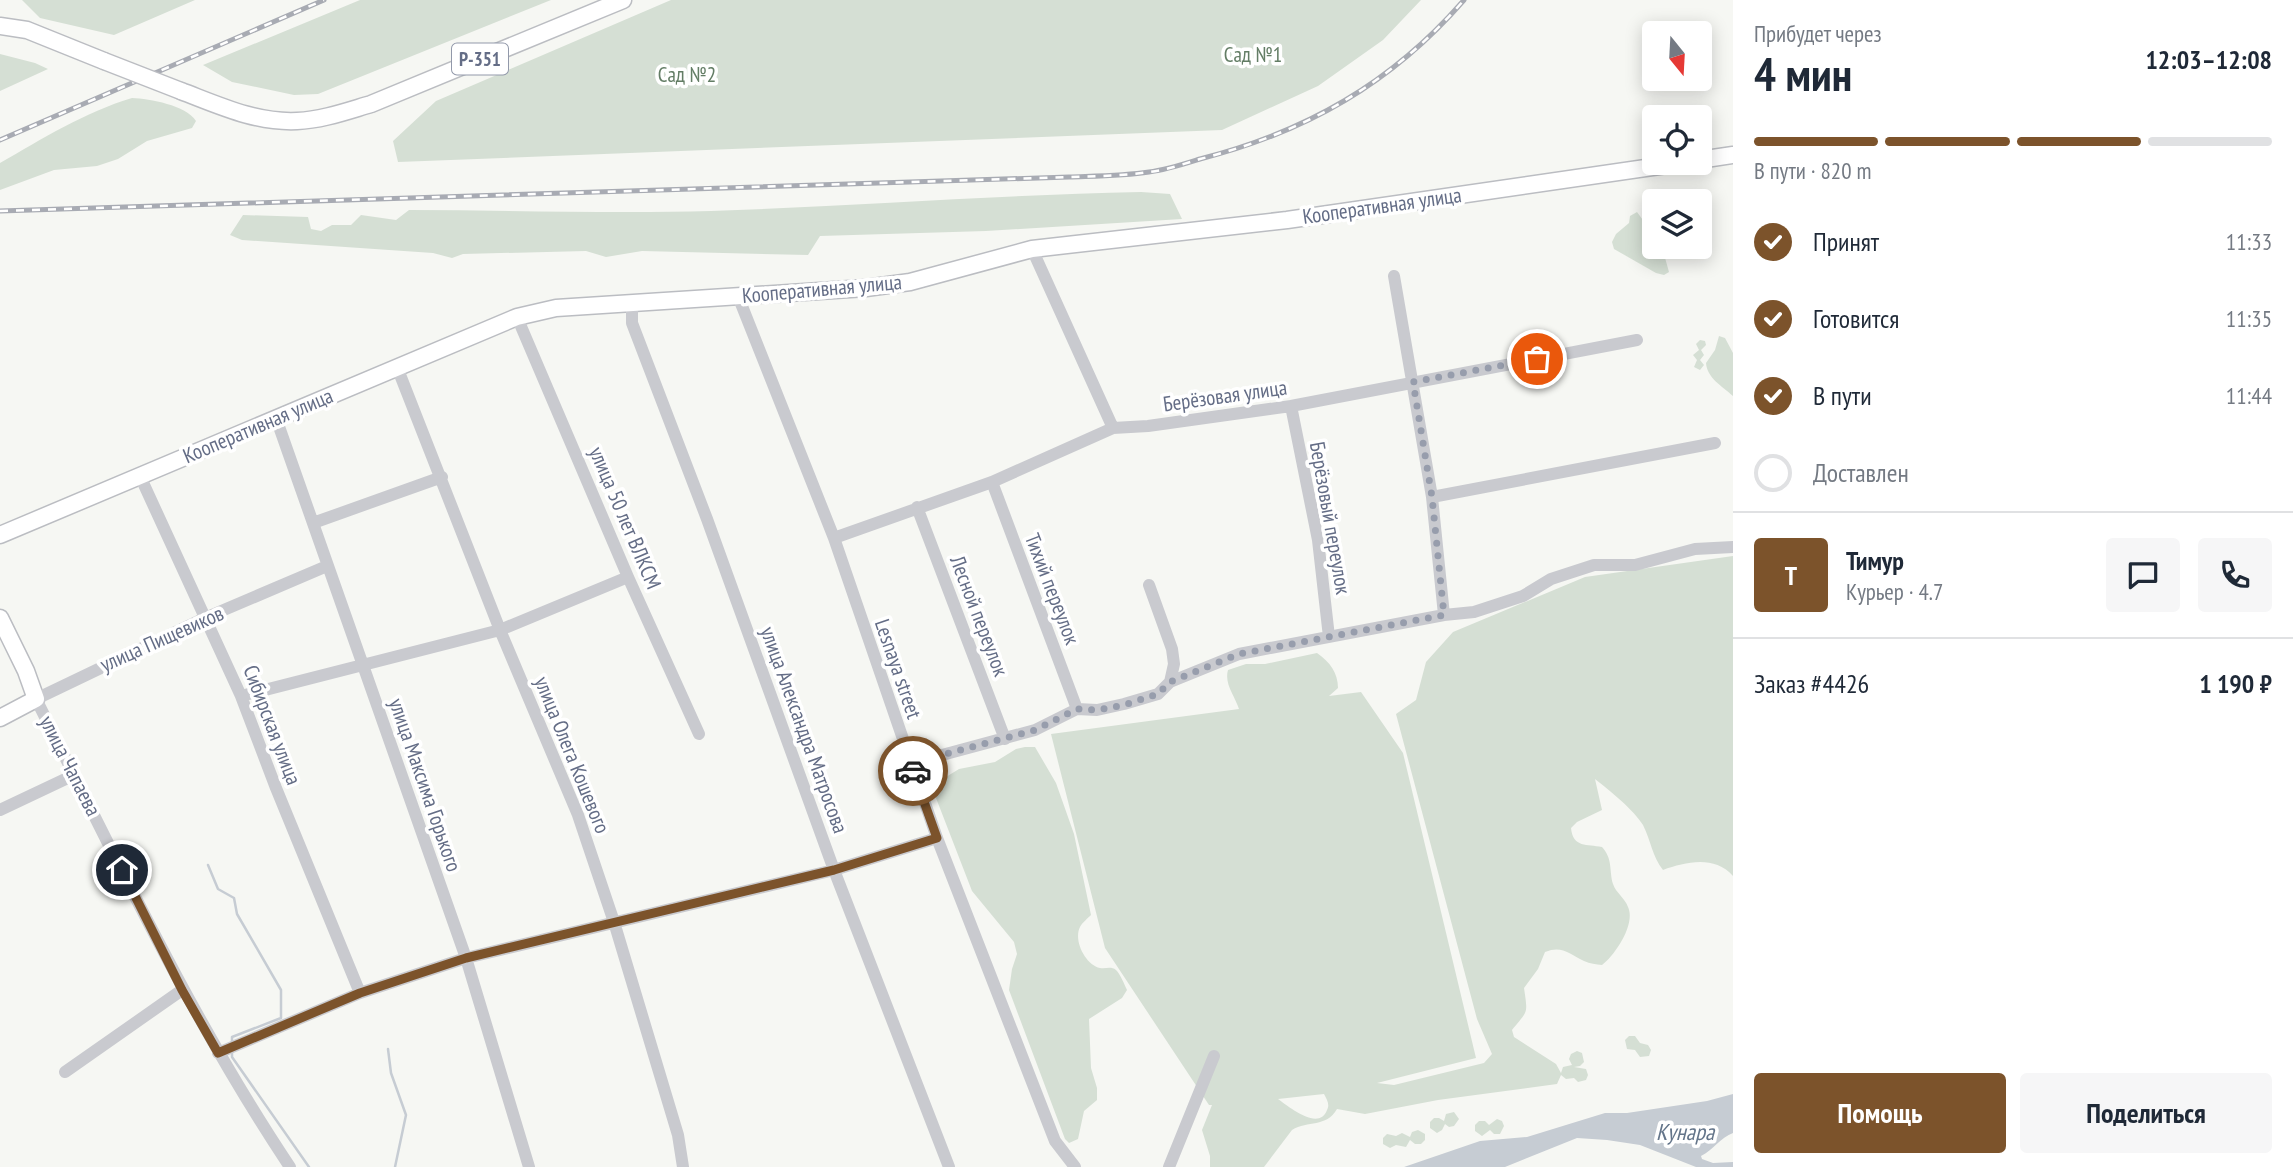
<!DOCTYPE html>
<html lang="ru">
<head>
<meta charset="utf-8">
<style>
	:root { --surface:#fff; --page:#f6f6f7; --text:#1f2937; --muted:#747a83; --line:#e0e1e3; --accent:#7c532b }
	body { margin:0; font-family:"PT Sans Narrow",sans-serif; background:var(--page); color:var(--text); height:100vh; display:flex; flex-direction:column; font-size:26px; white-space:nowrap }
	* { box-sizing:border-box; margin:0 }
	p { font-size:23px; color:var(--muted) }
	.icon { flex:none; width:38px; height:38px; fill:none; stroke:currentColor; stroke-width:2; stroke-linecap:round; stroke-linejoin:round }
	.map { position:relative; flex:1; overflow:hidden }
	.details { display:flex; flex-direction:column; background:var(--surface); width:560px }
	.details>* { flex:none }
	.needle { width:46px; rotate:162deg }
	.controls { position:absolute; left:1642px; top:21px; display:grid; gap:14px }
	.controls a { display:grid; place-items:center; width:70px; height:70px; border-radius:7px; background:var(--surface); box-shadow:0 4px 18px #0003; font-size:35px }
	.pin { position:absolute; display:grid; place-items:center; width:60px; height:60px; color:#fff; margin:-30px; border:4px solid #fff; border-radius:50%; box-shadow:0 2px 7px #0007 }
	.courier { position:absolute; display:grid; place-items:center; width:70px; height:70px; margin:-35px; border:5px solid #7c532b; border-radius:50%; background:#fff; color:#222; box-shadow:0 2px 9px #0007 }
	.overview em { font-style:normal; font-weight:600 }
	.overview div { display:flex; flex-direction:column-reverse }
	.overview { display:flex; align-items:center; justify-content:space-between; height:119px; padding:0 21px }
	h1 { font-size:46px; font-weight:600; line-height:52px }
	.bar { display:grid; grid-template-columns:repeat(4,1fr); gap:10px 7px; align-content:center; height:84px; padding:0 21px }
	.bar i { height:9px; border-radius:5px; background:var(--line) }
	.bar .active { background:var(--accent) }
	.bar p { grid-column:span 4 }
	.line { display:flex; align-items:center; gap:18px; padding:0 21px; border-top:2px solid var(--line) }
	.line div { flex:1 }
	.round { display:grid; place-items:center; flex:none; width:74px; height:74px; border-radius:7px; background:var(--page) }
	ol { padding:0 21px; list-style:none }
	li { display:flex; align-items:center; gap:21px; height:77px }
	li p { margin-inline-start:auto }
	li .icon { padding:7px; border-radius:50%; background:var(--accent); color:#fff; stroke-width:4 }
	li:last-child { color:var(--muted) }
	li i { width:38px; height:38px; border:4px solid var(--line); border-radius:50% }
	.button { display:flex; gap:14px; margin-top:auto; padding:14px 21px }
	.button a { flex:1; height:80px; border-radius:7px; background:var(--accent); color:#fff; font-size:28px; font-weight:600; line-height:80px; text-align:center }
	.button a+a { background:var(--page); color:var(--text) }
	main { display:flex; flex:1; min-height:0 }
	.map>svg:first-child { display:block }
</style>
</head>
<body>
<main>
<div class="map">
<svg width="1733" height="1167" viewBox="0 0 1733 1167">
	<rect width="100%" height="100%" fill="#f6f7f3"/>
	<path fill="#d5dfd4" fill-rule="evenodd" d="M22,0h173l-81,35 -74,-17z
		M360,0h191l-233,94 -24,1 -62,-13 -29,-17z
		M671,0h750l-38,40 -65,46 -96,44 -824,32 -5,-21 43,-40z
		M0,54l35,9 13,6 -48,22z
		M132,98c18,1 54,7 64,23l-4,7 -45,13 -29,18 -21,7 -43,4 -54,20v-27c42,-24 85,-51 132,-65z
		M1141,192l29,2 12,25 -196,12 -166,5 -12,19 -166,-4 -36,6 -20,-6 -123,3 -11,4 -19,-5 -191,-13 -12,-5 13,-20 65,2 3,12 10,2 11,-6h19l10,-10 35,5 13,-10c100,0 202,4 302,1 144,-5 287,-16 430,-19z
		M1637,212l17,23v12h8l7,25 -5,3 -8,-2 -42,-24 -2,-7 4,-8 13,-11 1,-7z
		M1719,336l6,2 8,15v43c-11,-10 -26,-18 -27,-33l9,-13z
		M1700,340l5,1 1,4 -5,5 3,5 -4,5 4,5 -4,5 -6,-3 3,-7 -4,-5 6,-5 -3,-6z
		M1733,556v320c-19,-21 -47,-14 -70,-6 -11,-14 -12,-29 -20,-45 -9,-15 -34,-35 -48,-46l7,31 -25,12 -6,6c2,20 16,16 31,19 11,12 7,23 11,37 3,9 12,14 15,23 8,17 -13,48 -26,58 -6,-1 -12,-1 -18,-4 -15,-7 -22,-16 -39,-9l-7,17 -14,19c4,27 4,22 -12,42l2,7 42,27 5,9 2,-6 9,-2 -3,-6 2,-5 6,-3 5,2 2,9 -4,4 -6,1 12,2 2,6 -2,5 -8,2 -4,-4 -8,1 -5,-4 -4,9 -119,16 -73,14 -28,-5c-11,19 -29,11 -45,21l-28,37h-54v-11l-8,-26 10,-25h-3l-104,-157 -54,-214 188,-25c-4,-13 -15,-25 -11,-39l18,-6h19l52,-11c13,9 21,20 21,35l-9,8 32,-4 42,61 73,305 -99,25 17,2 90,-22 8,-9 -15,-35 -81,-305 20,-14 10,-38 27,-30 132,-55zM1324,1094c3,6 6,10 3,16 -8,22 -39,-4 -49,-11z
		M1025,747h10l21,36 18,51 17,81c-3,3 -9,8 -11,12 -7,14 6,38 20,41 6,1 11,-2 16,2 5,5 8,14 11,20l-5,8 -33,21 2,49 6,20v12l-13,11 -6,28 -9,4 -4,-4 -56,-149 3,-21 5,-15 -3,-12 -42,-51 -48,-124v-5l3,-3 6,3 13,15 13,-8 36,-7 21,-13z
		M1629,1036h6l5,7 8,2 3,5 -2,6 -9,1 -5,-7 -8,-1 -2,-9z
		M1454,1112l5,7 -5,7 -5,1 -4,-3 -3,6 -5,3 -7,-5v-6l4,-4h5l5,3 2,-7z
		M1497,1119l5,2 2,5 -4,8h-6l-4,-4 -8,6 -7,-5v-6l4,-4h6l4,4z
		M1418,1130l7,4v6l-4,4h-6l-5,-4 -4,7 -10,-2 -6,3 -7,-4v-6l4,-4 9,2 6,-3 8,4 2,-5z"/>
	<path fill="#c6ccd3" d="M1733,1094v39c-12,4 -20,17 -32,23l1,3 11,4 20,-1v5h-37l-56,-22 -33,-5 -30,-2 -72,29h-101l76,-26 47,-4 78,-24h22l80,-12z"/>
	<g fill="none" stroke-linecap="round" stroke-linejoin="round">
		<path stroke="#c6ccd3" stroke-width="2.5" d="M208,865l10,24 16,9 3,16 44,76v28l-49,19v6
			M388,1049l3,24 15,42 -11,52
			M232,1053v4l77,110"/>
		<defs>
			<path id="major" d="M0,26l27,4 77,31
				M181,91c37,14 75,32 116,30 25,-1 50,-10 74,-17l252,-104
				M1699,160l34,-5
				M0,535l517,-218 39,-9 310,-20 44,-6 122,-33 255,-29 393,-57
				M0,618l26,53 10,28 -36,19"/>
		</defs>
		<use href="#major" stroke="#bbbdc2" stroke-width="19"/>
		<path stroke="#c9cacf" stroke-width="12" d="M1032,249l81,179
			M1394,276l38,221 12,118
			M738,296l96,242 103,300 118,303 20,26
			M632,304v19l75,196 127,351 115,297
			M517,317l111,260 71,157
			M397,367l103,263 78,185 36,107 64,213 5,32
			M1291,406l27,134 11,97
			M276,418l190,540 63,209
			M140,476l101,220 35,92 84,205
			M992,482l85,227
			M1432,497l283,-54
			M917,507l88,232
			M313,523l129,-46
			M834,538l158,-56 121,-54 35,-2 143,-20 346,-66
			M1149,585l23,64 2,15 -4,18
			M241,696l259,-66 128,-53
			M906,752l36,3 93,-25 42,-21 20,1 27,-6 34,-10 12,-12 69,-28 205,-39 30,-3 49,-16 28,-17 43,-14h41l60,-16 38,-2
			M0,810l74,-35
			M218,1053l142,-60 106,-35 368,-88 103,-32
			M65,1072l117,-82
			M290,1167c-99,-148 -174,-309 -254,-468l169,-81 122,-52
			M1169,1167l45,-111"/>
		<use href="#major" stroke="#fff" stroke-width="16"/>
		<defs>
			<path id="rail" d="M0,140l324,-140
				M0,211l1069,-34c27,-1 54,-1 80,-5 17,-2 35,-8 51,-13 106,-27 192,-76 264,-159"/>
		</defs>
		<use href="#rail" stroke="#a8abb3" stroke-width="5"/>
		<use href="#rail" stroke="#fff" stroke-width="2.5" stroke-dasharray="8" stroke-linecap="butt"/>
		<defs>
			<path id="major-bridge" d="M104,61l77,30"/>
		</defs>
		<use href="#major-bridge" stroke="#bbbdc2" stroke-width="19" stroke-linecap="butt"/>
		<use href="#major-bridge" stroke="#fff" stroke-width="16"/>
	</g>
	<g fill="none" stroke-linecap="round" stroke-linejoin="round">
		<path stroke="#979dac" stroke-width="7" stroke-dasharray="0 12.6" d="M913,771l-7,-19 36,3 93,-25 42,-21 20,1 27,-5 34,-11 12,-12 69,-28 205,-39 -12,-118 -19,-115 124,-23"/>
		<path stroke="#7c532b" stroke-width="9" d="M122,870l60,120 36,63 142,-60 106,-35 368,-88 103,-32 -24,-67"/>
	</g>
	<g text-anchor="middle" stroke-width="7" stroke-linejoin="round" paint-order="stroke">
		<rect fill="#fff" stroke="#9299aa" stroke-width="2" x="452" y="43.5" width="56" height="31" rx="5"/>
		<g font-size="19" font-weight="bold" fill="#646d86">
			<text x="480" y="66">Р-351</text>
		</g>
		<g font-size="21" fill="#637d65" stroke="#fff">
			<text x="1253" y="62">Сад №1</text>
			<text x="687" y="82">Сад №2</text>
		</g>
		<g font-size="21" fill="#646d86" stroke="#fff">
			<text transform="translate(1382 206) rotate(-8)" y="7">Кооперативная улица</text>
			<text transform="translate(822 289) rotate(-5)" y="7">Кооперативная улица</text>
			<text transform="translate(1225 396) rotate(-8)" y="7">Берёзовая улица</text>
			<text transform="translate(258 426) rotate(-23)" y="7">Кооперативная улица</text>
			<text transform="translate(625 518) rotate(67)" y="7">улица 50 лет ВЛКСМ</text>
			<text transform="translate(1330 518) rotate(80)" y="7">Берёзовый переулок</text>
			<text transform="translate(1052 589) rotate(69)" y="7">Тихий переулок</text>
			<text transform="translate(979 616) rotate(69)" y="7">Лесной переулок</text>
			<text transform="translate(162 639) rotate(-24)" y="7">улица Пищевиков</text>
			<text transform="translate(898 669) rotate(71)" y="7">Lesnaya street</text>
			<text transform="translate(272 725) rotate(69)" y="7">Сибирская улица</text>
			<text transform="translate(804 730) rotate(70)" y="7">улица Александра Матросова</text>
			<text transform="translate(572 755) rotate(68)" y="7">улица Олега Кошевого</text>
			<text transform="translate(70 766) rotate(63)" y="7">улица Чапаева</text>
			<text transform="translate(425 785) rotate(71)" y="7">улица Максима Горького</text>
		</g>
		<g font-size="23" font-style="italic" fill="#64758a" stroke="#fff">
			<text x="1685" y="1140">Кунара</text>
		</g>
	</g>
</svg>
<div class="controls">
<a><svg class="needle" viewBox="-14 -14 28 28"><path d="M0-13l5 13h-10z" fill="#e53935"/><path d="M0 13l5-13h-10z" fill="#747a83"/></svg></a>
<a><svg class="icon" aria-label="locate" viewBox="0 0 24 24"><circle cx="12" cy="12" r="6"/><path d="M12 2v4M12 18v4M2 12h4M18 12h4"/></svg></a>
<a><svg class="icon" aria-label="layers" viewBox="0 0 24 24"><path d="M12 4l9 5-9 5-9-5zM3 14l9 5 9-5"/></svg></a>
</div>
<div class="pin" style="left:1537px;top:359px;background:#ea580c"><svg class="icon" aria-label="bag" viewBox="0 0 24 24"><path d="M5 8h14l-1 12H6zM9 8a3 3 0 0 1 6 0"/></svg></div>
<div class="pin" style="left:122px;top:870px;background:#1f2937"><svg class="icon" aria-label="home" viewBox="0 0 24 24"><path d="M3 11l9-7 9 7M6 9v11h12V9"/></svg></div>
<div class="courier" style="left:913px;top:771px"><svg class="icon" aria-label="car" viewBox="0 0 24 24"><path d="M5 17H2v-5l4-1 3-4h7l3 4 3 1v5h-3M9 17h6M6 11h13"/><circle cx="7" cy="17" r="2"/><circle cx="17" cy="17" r="2"/></svg></div>
</div>
<section class="details">
<div class="overview"><div><h1>4 мин</h1><p>Прибудет через</p></div><em>12:03–12:08</em></div>
<div class="bar"><i class="active"></i><i class="active"></i><i class="active"></i><i></i><p>В пути · 820 m</p></div>
<ol>
<li><svg class="icon" aria-label="check" viewBox="0 0 24 24"><path d="M5 12l5 5 9-10"/></svg>Принят<p>11:33</p></li>
<li><svg class="icon" aria-label="check" viewBox="0 0 24 24"><path d="M5 12l5 5 9-10"/></svg>Готовится<p>11:35</p></li>
<li><svg class="icon" aria-label="check" viewBox="0 0 24 24"><path d="M5 12l5 5 9-10"/></svg>В пути<p>11:44</p></li>
<li><i></i>Доставлен</li>
</ol>
<div class="line" style="height:126px"><b class="round" style="background:var(--accent);color:#fff">Т</b><div><b>Тимур</b><p>Курьер · 4.7</p></div><a class="round"><svg class="icon" aria-label="chat" viewBox="0 0 24 24"><path d="M4 5h16v11H9l-5 4z"/></svg></a><a class="round"><svg class="icon" aria-label="phone" viewBox="0 0 24 24"><path d="M5 4h4l2 5-3 2q2 4 5 5l2-3 5 2v4C11 20 4 13 5 4z"/></svg></a></div>
<div class="line" style="height:91px"><div>Заказ #4426</div><b>1 190 ₽</b></div>
<div class="button"><a>Помощь</a><a>Поделиться</a></div>
</section>
</main>
</body>
</html>
